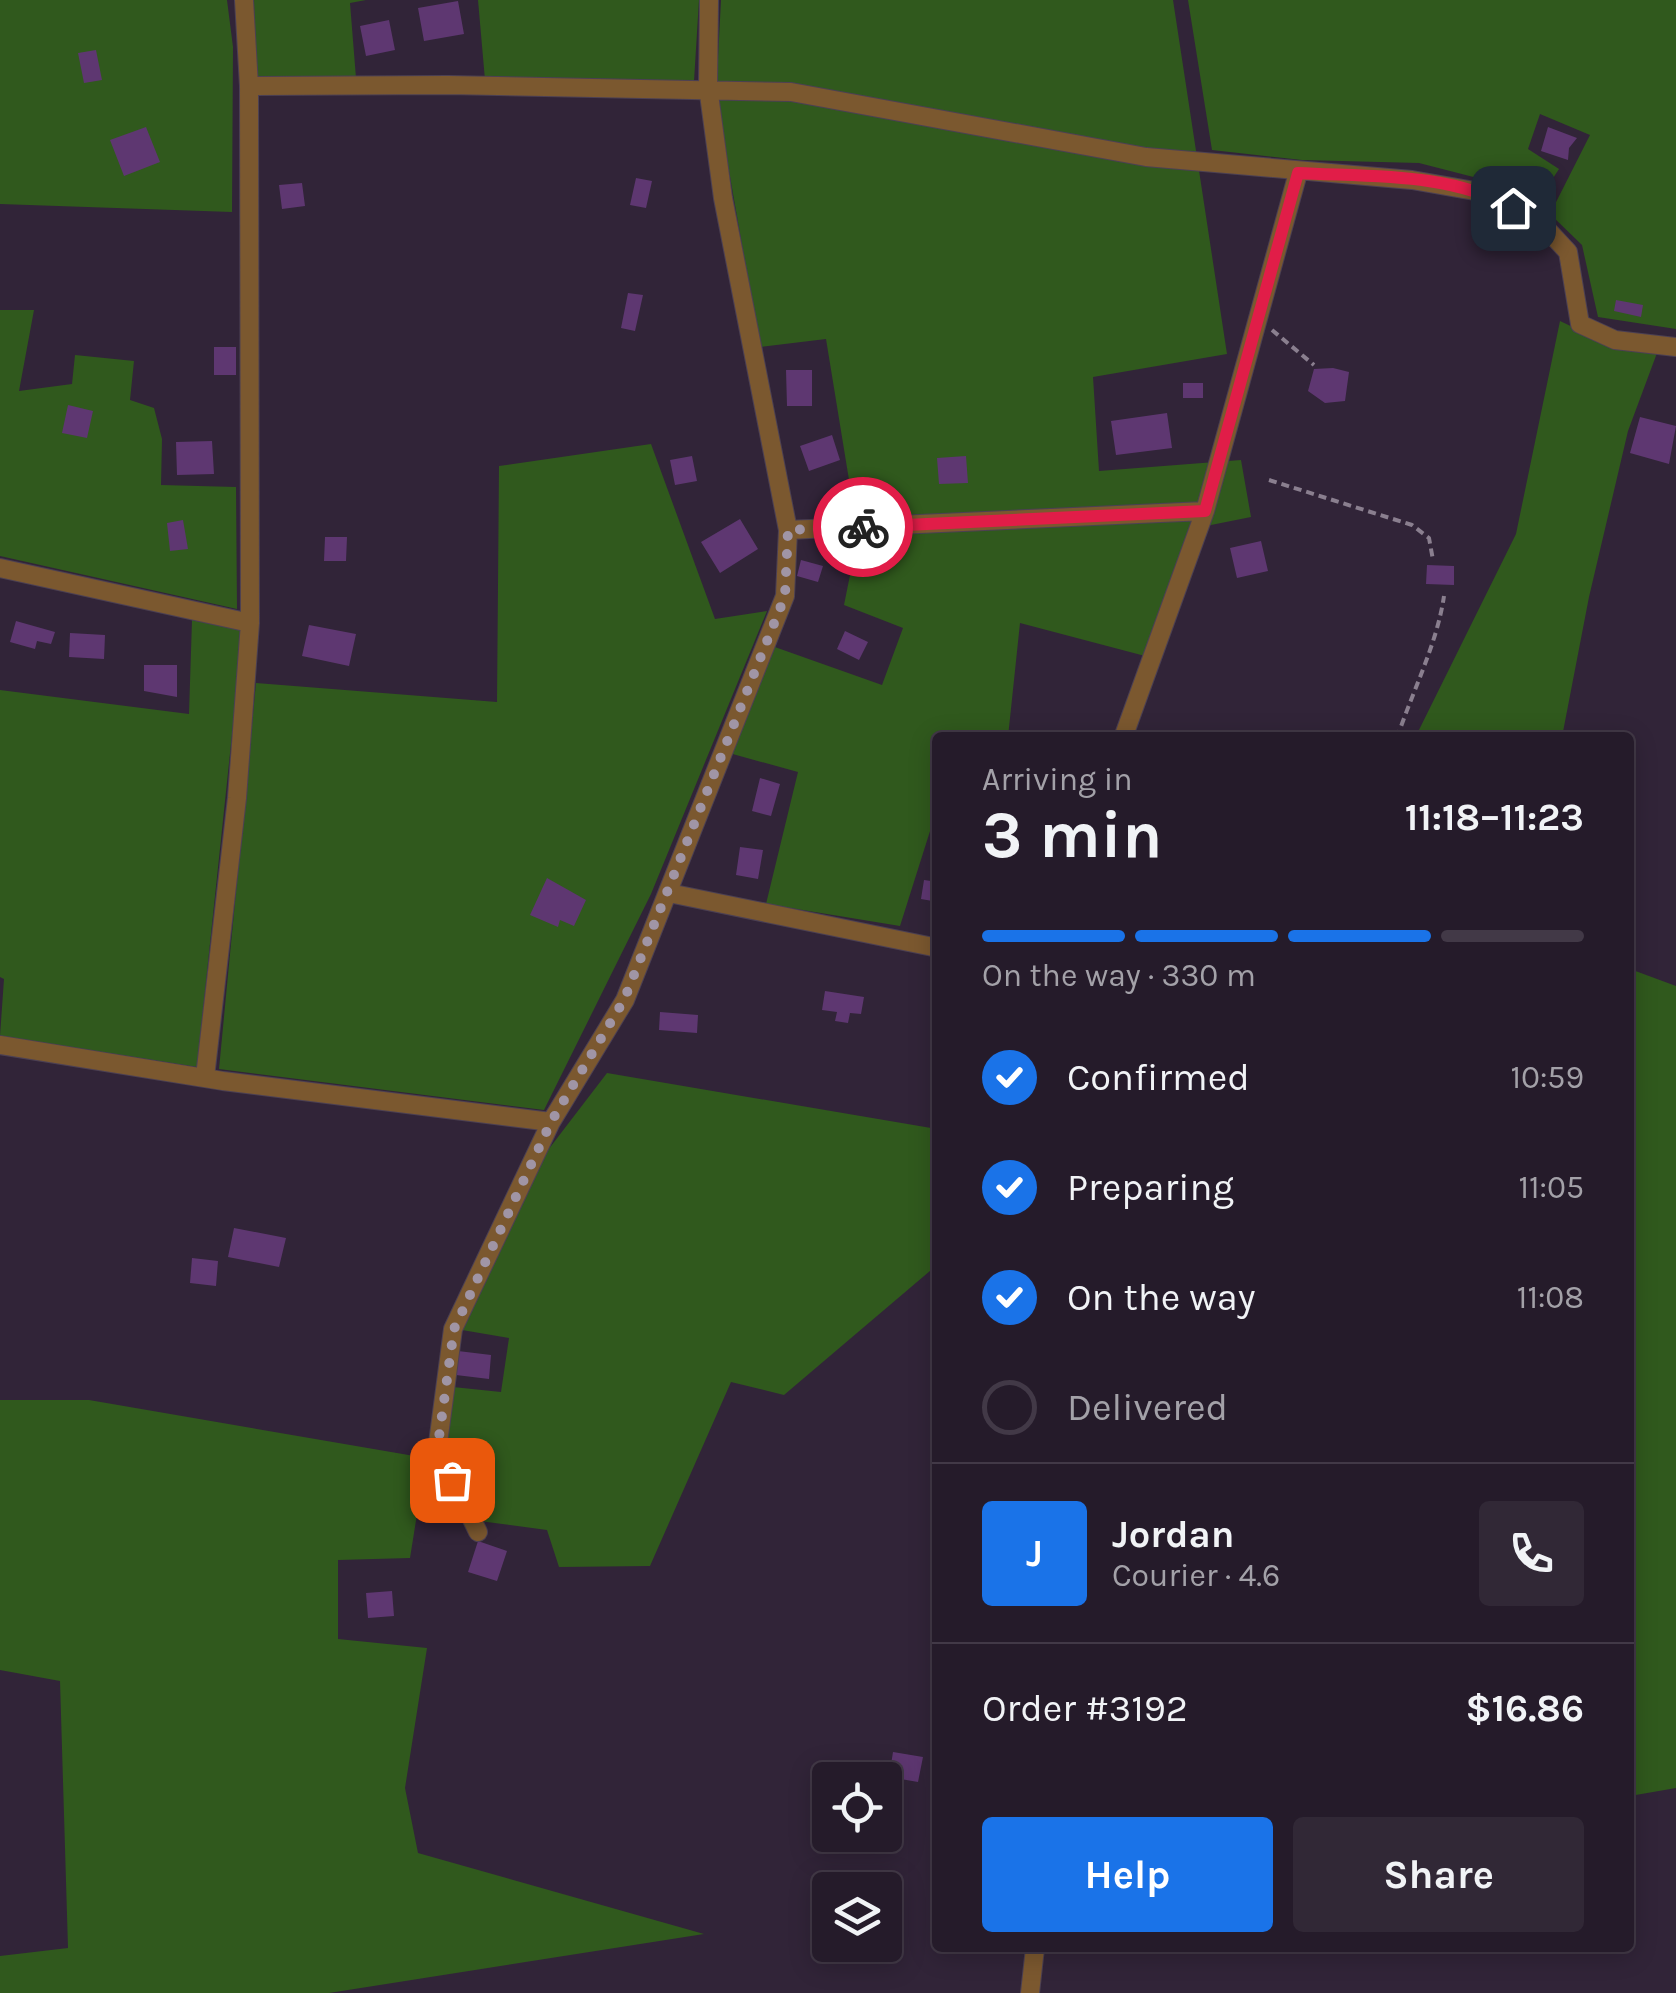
<!DOCTYPE html>
<html lang="en">
<head>
<meta charset="utf-8">
<style>
	:root { --surface:#251b2a; --page:#312836; --text:#f1f3f6; --muted:#a3a1a8; --line:#423947; --accent:#1a73e8 }
	body { margin:0; font-family:Karla,sans-serif; background:var(--page); color:var(--text); height:100vh; display:flex; flex-direction:column; font-size:38px; white-space:nowrap }
	* { box-sizing:border-box; margin:0 }
	p { font-size:32px; color:var(--muted) }
	.icon { flex:none; width:55px; height:55px; fill:none; stroke:currentColor; stroke-width:2; stroke-linecap:round; stroke-linejoin:round }
	.map { position:relative; flex:1; overflow:hidden }
	.sheet { position:absolute; left:932px; top:732px; width:702px; height:1220px; display:flex; flex-direction:column; background:var(--surface); border-radius:10px; box-shadow:0 5px 25px #0003,0 0 0 2px var(--line) }
	.sheet>* { flex:none }
	.controls { position:absolute; left:812px; top:1762px; display:grid; gap:20px }
	.controls a { display:grid; place-items:center; width:90px; height:90px; border-radius:10px; background:var(--surface); box-shadow:0 5px 25px #0003,0 0 0 2px var(--line); font-size:50px }
	.pin { position:absolute; display:grid; place-items:center; width:85px; height:85px; color:#fff; margin:-42px; border-radius:20px; box-shadow:0 5px 15px #0006 }
	.courier { position:absolute; display:grid; place-items:center; width:100px; height:100px; margin:-50px; border:8px solid #e11d48; border-radius:50%; background:#fff; color:#222; box-shadow:0 2px 12px #0007 }
	.headline em { font-style:normal; font-weight:700 }
	.headline div { display:flex; flex-direction:column-reverse }
	.headline { display:flex; align-items:center; justify-content:space-between; height:170px; padding:0 50px }
	h1 { font-size:65px; font-weight:700; line-height:75px }
	.bar { display:grid; grid-template-columns:repeat(4,1fr); gap:15px 10px; align-content:center; height:120px; padding:0 50px }
	.bar i { height:12px; border-radius:8px; background:var(--line) }
	.bar .selected { background:var(--accent) }
	.bar p { grid-column:span 4 }
	.line { display:flex; align-items:center; gap:25px; padding:0 50px; border-top:2px solid var(--line) }
	.line div { flex:1 }
	.round { display:grid; place-items:center; flex:none; width:105px; height:105px; border-radius:10px; background:var(--page) }
	ol { padding:0 50px; list-style:none }
	li { display:flex; align-items:center; gap:30px; height:110px }
	li p { margin-inline-start:auto }
	li .icon { padding:10px; border-radius:50%; background:var(--accent); color:#fff; stroke-width:4 }
	li:last-child { color:var(--muted) }
	li i { width:55px; height:55px; border:5px solid var(--line); border-radius:50% }
	.primary-button { display:flex; gap:20px; margin-top:auto; padding:20px 50px }
	.primary-button a { flex:1; height:115px; border-radius:10px; background:var(--accent); color:#fff; font-size:40px; font-weight:700; line-height:115px; text-align:center }
	.primary-button a+a { background:var(--page); color:var(--text) }
	.map>svg:first-child { display:block }
</style>
</head>
<body>
<div class="map">
<svg width="1676" height="1993" viewBox="0 0 1676 1993">
	<rect width="100%" height="100%" fill="#312438"/>
	<path fill="#30591d" d="M0,0h227l6,47 -1,165 -232,-8z
		M254,0h112l-16,3 6,75 -101,1z
		M478,0h221l-5,81 -209,-1z
		M721,0h452l54,354 -134,23 6,94 142,-11 10,57 -60,12 -46,127 -125,-33 -12,114 -70,1 -1,71 -37,117 -134,-22 32,-132 -69,-19 43,-107 110,39 21,-57 -59,-23 14,-70 -32,-196 -66,8 -44,-250z
		M1188,0h488v329l-78,-12 -16,-72 -32,-31 40,-79 -50,-21 -12,35 31,20 -21,32 -49,-20 -70,-18 -117,-3 -90,-10z
		M0,310h34l-15,81 53,-7 3,-29 59,6 -4,39 24,8 8,31 -1,46 75,2 1,122 -237,-53z
		M1560,321l40,19 57,13 -29,78 -39,166 -27,140 -147,1 101,-204z
		M651,444l64,175 52,-8 -116,283 -107,216 -325,-41 37,-386 241,19 2,-236z
		M192,620l51,10 -46,437 -197,-31 4,-57 -4,-2v-287l189,24z
		M1630,969l46,17v802l-46,8z
		M607,1073l330,56v136l-153,130 -53,-13 -81,184 -91,1 -12,-37 -113,-15 19,-128 48,5 8,-54 -47,-8 86,-180z
		M0,1400h89l337,58 -16,100 -72,2v79l89,9 -22,140 13,65 286,81 -375,59h-329v-37l68,-8 -8,-267 -60,-11z"/>
	<path fill="#5e3771" d="M458,1l6,33 -40,7 -6,-33z
		M389,20l6,30 -29,6 -6,-30z
		M96,50l6,30 -18,3 -6,-30z
		M146,127l14,35 -36,14 -14,-36z
		M1548,127l29,11 -8,10 -1,12 -27,-9z
		M636,178l16,3 -6,27 -16,-3z
		M302,183l3,23 -23,3 -3,-24z
		M628,293l15,2 -8,36 -14,-3z
		M1616,300l27,5 -2,12 -27,-6z
		M214,347h22v28h-22z
		M1333,368l16,4 -4,29 -20,2 -17,-12 6,-22z
		M786,370h26v36h-25z
		M1183,383h20v15h-20z
		M68,405l25,6 -6,27 -25,-5z
		M1167,413l5,35 -56,7 -5,-34z
		M1640,417l36,9 -7,38 -39,-11z
		M832,435l8,25 -31,11 -9,-25z
		M212,441l2,33 -37,1 -1,-33z
		M692,456l5,25 -22,4 -5,-25z
		M966,456l2,27 -29,1 -2,-26z
		M740,519l18,30 -38,24 -19,-31z
		M183,520l5,29 -18,2 -3,-28z
		M325,537h22l-1,24h-22z
		M1261,541l7,30 -31,7 -7,-30z
		M801,560l22,6 -5,16 -21,-6z
		M1427,565l27,1v19l-28,-1z
		M16,621l39,11 -4,12 -14,-3 -2,8 -25,-7z
		M309,625l47,9 -7,32 -47,-10z
		M845,631l23,11 -9,18 -22,-11z
		M70,633l35,2 -1,24 -35,-2z
		M144,665h33v32l-33,-6z
		M760,778l20,6 -9,32 -19,-5z
		M740,847l23,3 -5,29 -22,-4z
		M547,878l39,22 -12,26 -14,-6 -2,7 -28,-12z
		M924,880l14,2v20l-17,-3z
		M825,991l39,6 -3,17 -11,-1 -2,10 -13,-2 2,-9 -15,-2z
		M660,1012l38,3 -1,18 -38,-3z
		M234,1228l52,10 -7,29 -51,-10z
		M192,1258l26,3 -2,25 -26,-3z
		M458,1351l33,4 -2,24 -33,-4z
		M478,1541l29,10 -10,30 -29,-9z
		M392,1591l2,25 -26,2 -2,-25z
		M893,1752l30,5 -5,25 -29,-5z"/>
	<g fill="none" stroke-linecap="round" stroke-linejoin="round">
		<defs>
			<path id="minor" d="M249,86l199,-1 343,7 355,65 266,23 74,13 55,30 27,29 12,72 35,16 61,7
				M788,530l417,-19
				M0,568l250,55
				M1123,738l82,-227 93,-338
				M669,893l269,55
				M0,1045l223,36 328,41
				M205,1077l32,-279 13,-175 -1,-537 -5,-86
				M478,1532l-25,-52 -18,-14 18,-137 98,-207 74,-122 160,-404 3,-66 -65,-332 -15,-111 1,-87
				M1030,1993l5,-45"/>
		</defs>
		<use href="#minor" stroke="#4c4053" stroke-width="20"/>
		<path stroke="#8a7f8f" stroke-width="4" stroke-dasharray="8 5" stroke-linecap="butt" d="M1272,330l42,35
			M1269,480l143,45 17,13 4,22
			M1397,738c16,-48 40,-94 47,-142"/>
		<use href="#minor" stroke="#7b582f" stroke-width="18"/>
	</g>
	<g fill="none" stroke-linecap="round" stroke-linejoin="round">
		<path stroke="#a095a5" stroke-width="10" stroke-dasharray="0 18" d="M452,1480l-17,-14 19,-137 97,-207 73,-122 161,-404 3,-66 75,-3"/>
		<path stroke="#e11d48" stroke-width="12" d="M863,527l342,-16 93,-338c70,4 152,-1 215,35"/>
	</g>
</svg>
<div class="controls">
<a><svg class="icon" aria-label="locate" viewBox="0 0 24 24"><circle cx="12" cy="12" r="6"/><path d="M12 2v4M12 18v4M2 12h4M18 12h4"/></svg></a>
<a><svg class="icon" aria-label="layers" viewBox="0 0 24 24"><path d="M12 4l9 5-9 5-9-5zM3 14l9 5 9-5"/></svg></a>
</div>
<div class="pin" style="left:452px;top:1480px;background:#ea580c"><svg class="icon" aria-label="bag" viewBox="0 0 24 24"><path d="M5 8h14l-1 12H6zM9 8a3 3 0 0 1 6 0"/></svg></div>
<div class="pin" style="left:1513px;top:208px;background:#1f2937"><svg class="icon" aria-label="home" viewBox="0 0 24 24"><path d="M3 11l9-7 9 7M6 9v11h12V9"/></svg></div>
<div class="courier" style="left:863px;top:527px"><svg class="icon" aria-label="bike" viewBox="0 0 24 24"><circle cx="6" cy="16" r="4"/><circle cx="18" cy="16" r="4"/><path d="M6 16l4-8h5l3 8M10 8l3 8H6M13 5h3"/></svg></div>
<section class="sheet">
<div class="headline"><div><h1>3 min</h1><p>Arriving in</p></div><em>11:18–11:23</em></div>
<div class="bar"><i class="selected"></i><i class="selected"></i><i class="selected"></i><i></i><p>On the way · 330 m</p></div>
<ol>
<li><svg class="icon" aria-label="check" viewBox="0 0 24 24"><path d="M5 12l5 5 9-10"/></svg>Confirmed<p>10:59</p></li>
<li><svg class="icon" aria-label="check" viewBox="0 0 24 24"><path d="M5 12l5 5 9-10"/></svg>Preparing<p>11:05</p></li>
<li><svg class="icon" aria-label="check" viewBox="0 0 24 24"><path d="M5 12l5 5 9-10"/></svg>On the way<p>11:08</p></li>
<li><i></i>Delivered</li>
</ol>
<div class="line" style="height:180px"><b class="round" style="background:var(--accent);color:#fff">J</b><div><b>Jordan</b><p>Courier · 4.6</p></div><a class="round"><svg class="icon" aria-label="phone" viewBox="0 0 24 24"><path d="M5 4h4l2 5-3 2q2 4 5 5l2-3 5 2v4C11 20 4 13 5 4z"/></svg></a></div>
<div class="line" style="height:130px"><div>Order #3192</div><b>$16.86</b></div>
<div class="primary-button"><a>Help</a><a>Share</a></div>
</section>
</div>
</body>
</html>
